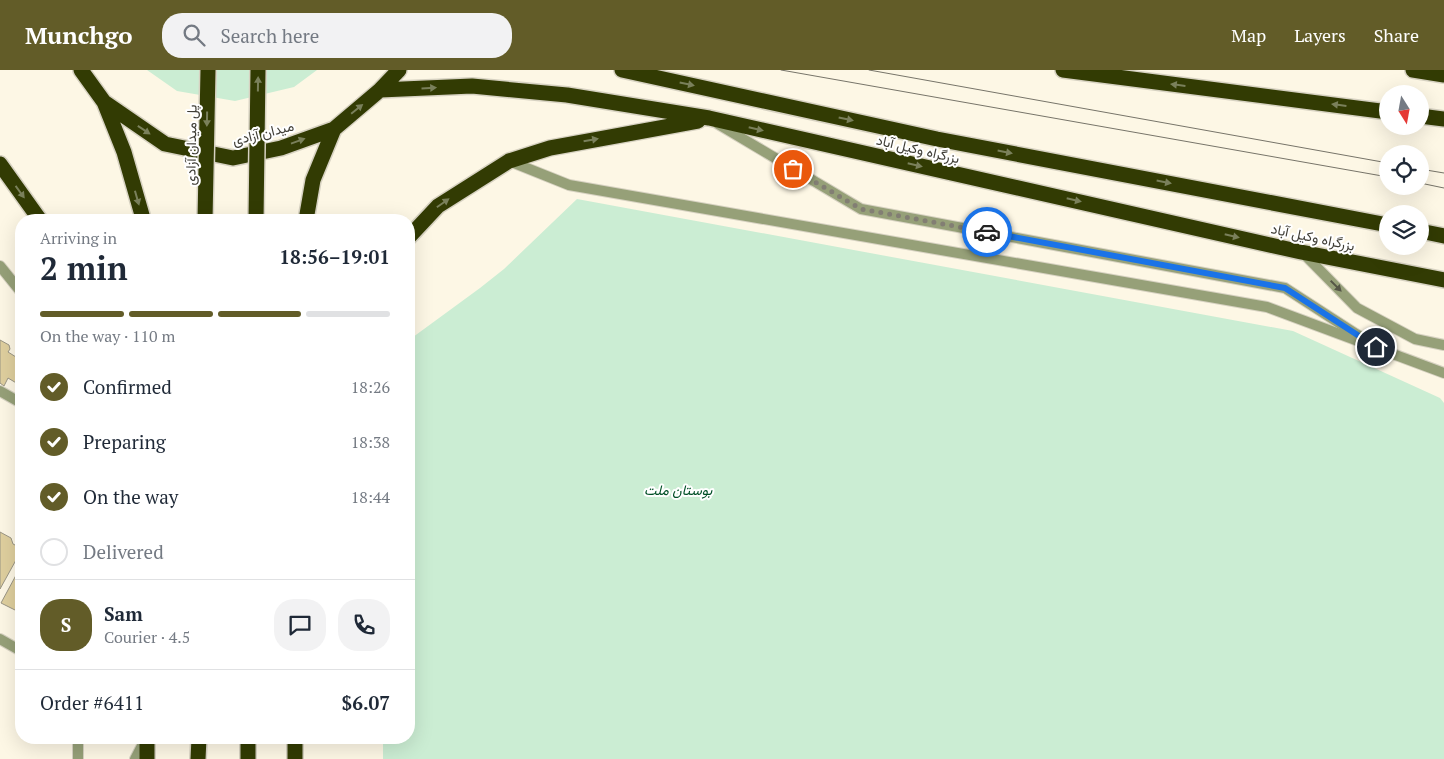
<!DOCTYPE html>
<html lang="en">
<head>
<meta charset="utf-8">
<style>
	:root { --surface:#fff; --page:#f2f2f3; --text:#1f2937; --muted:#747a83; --line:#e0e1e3; --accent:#625c28 }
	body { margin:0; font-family:"PT Serif",Vazirmatn,serif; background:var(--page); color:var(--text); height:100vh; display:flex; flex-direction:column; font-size:19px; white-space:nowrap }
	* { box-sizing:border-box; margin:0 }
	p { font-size:16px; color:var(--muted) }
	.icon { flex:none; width:28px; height:28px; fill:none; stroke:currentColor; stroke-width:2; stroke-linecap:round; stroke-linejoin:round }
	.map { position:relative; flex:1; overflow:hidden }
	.side { position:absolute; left:15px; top:144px; width:400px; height:530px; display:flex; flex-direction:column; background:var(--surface); border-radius:20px; box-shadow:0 5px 20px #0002 }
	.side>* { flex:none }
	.needle { width:32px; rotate:169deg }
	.fabs { position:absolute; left:1379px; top:15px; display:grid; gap:10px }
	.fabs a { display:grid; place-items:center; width:50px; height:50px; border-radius:50%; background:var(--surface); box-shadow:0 5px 20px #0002; font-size:25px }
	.pin { position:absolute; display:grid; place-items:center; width:42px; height:42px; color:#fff; margin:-21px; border:2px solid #fff; border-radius:50%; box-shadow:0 1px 5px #0007 }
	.courier { position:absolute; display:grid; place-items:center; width:50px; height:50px; margin:-25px; border:4px solid #1a73e8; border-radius:50%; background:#fff; color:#222; box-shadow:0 1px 6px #0007 }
	.head em { font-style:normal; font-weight:700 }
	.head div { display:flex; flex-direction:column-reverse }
	.head { display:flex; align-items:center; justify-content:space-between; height:85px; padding:0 25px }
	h1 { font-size:32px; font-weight:700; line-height:38px }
	.bar { display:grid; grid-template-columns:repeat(4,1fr); gap:8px 5px; align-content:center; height:60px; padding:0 25px }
	.bar i { height:6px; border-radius:4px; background:var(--line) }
	.bar .active { background:var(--accent) }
	.bar p { grid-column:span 4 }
	.line { display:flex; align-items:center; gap:12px; padding:0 25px; border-top:1px solid var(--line) }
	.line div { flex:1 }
	.round { display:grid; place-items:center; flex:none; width:52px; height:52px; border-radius:20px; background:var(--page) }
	ol { padding:0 25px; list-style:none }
	li { display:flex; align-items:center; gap:15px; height:55px }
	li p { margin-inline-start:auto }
	li .icon { padding:5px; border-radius:50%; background:var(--accent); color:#fff; stroke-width:4 }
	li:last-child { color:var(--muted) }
	li i { width:28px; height:28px; border:2px solid var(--line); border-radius:50% }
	header { display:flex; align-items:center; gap:30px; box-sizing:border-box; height:70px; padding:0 25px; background:var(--accent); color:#fff }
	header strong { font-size:24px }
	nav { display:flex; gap:28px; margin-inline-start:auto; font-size:18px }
	.search { width:350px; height:45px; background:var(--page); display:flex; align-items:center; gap:12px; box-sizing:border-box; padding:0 18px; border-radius:20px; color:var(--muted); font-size:19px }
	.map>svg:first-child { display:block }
</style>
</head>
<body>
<header>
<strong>Munchgo</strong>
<div class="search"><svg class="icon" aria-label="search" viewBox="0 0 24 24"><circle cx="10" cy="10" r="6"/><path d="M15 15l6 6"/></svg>Search here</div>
<nav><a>Map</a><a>Layers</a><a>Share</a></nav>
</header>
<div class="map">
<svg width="1444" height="689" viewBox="0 0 1444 689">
	<rect width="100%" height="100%" fill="#fdf7e5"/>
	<path fill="#cbedd3" d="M147,0h170l-23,17 -59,14 -58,-10z
		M577,129l716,132 147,67 4,5v356h-1061v-21h26v-398l71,-52 24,-19z"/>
	<path fill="#dfcf9e" stroke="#9a9584" d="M0,270l9,5 1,4 -2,3 8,5v7l5,3v11l-3,6 -10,-6 -4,8 -4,-3z
		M0,462l11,6 2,6 8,4v3l-21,38z
		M21,496v47l-20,-10z"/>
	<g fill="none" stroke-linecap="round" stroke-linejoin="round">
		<defs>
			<path id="lane" d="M718,54l143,85 424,79 85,55
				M1302,182l55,56 58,31 29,6
				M135,689l11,-21"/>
			<path id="street" d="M509,91l60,24 698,122 177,66
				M0,196l21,26
				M0,321l21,12
				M0,569l21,12
				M78,689v-21"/>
			<path id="highway" d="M81,0l23,32 61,42 68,14 48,-10 53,-19 46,-39 19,-20
				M622,0l315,69 451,86
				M1063,0l325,42
				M1413,0l31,5
				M380,20l92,-4 95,9 142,23 592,134 143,28
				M104,32l20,50 18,63v5
				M1420,46l24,3
				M0,94l40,56
				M306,150l7,-40 21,-51
				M1420,161l24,5
				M409,167l29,-31 71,-45 41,-13 148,-27
				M147,689v-21
				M198,689l1,-21
				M248,689v-21
				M295,689v-21"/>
		</defs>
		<use href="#lane" stroke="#d7d2c2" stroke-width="12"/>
		<use href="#street" stroke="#d7d2c2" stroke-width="12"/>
		<use href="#highway" stroke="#d7d2c2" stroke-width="18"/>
		<use href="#lane" stroke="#96a078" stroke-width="10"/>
		<use href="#street" stroke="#96a078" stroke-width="10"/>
		<use href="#highway" stroke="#323b03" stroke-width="15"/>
		<path stroke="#777469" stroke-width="1" d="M781,0l607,107
			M869,0l519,93
			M1420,99l24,4
			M1420,113l24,5"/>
		<defs>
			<path id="highway-bridge" d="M205,150l3,-150
				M256,150l2,-150"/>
		</defs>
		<use href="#highway-bridge" stroke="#d7d2c2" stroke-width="18" stroke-linecap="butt"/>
		<use href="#highway-bridge" stroke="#323b03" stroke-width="15"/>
	</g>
	<defs><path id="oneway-solid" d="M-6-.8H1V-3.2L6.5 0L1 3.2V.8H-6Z" transform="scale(1.25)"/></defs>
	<g fill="#7a805b">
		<use href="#oneway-solid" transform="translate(258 14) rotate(-89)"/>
		<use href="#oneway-solid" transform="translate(687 14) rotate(12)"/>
		<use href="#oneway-solid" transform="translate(1178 15) rotate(-173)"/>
		<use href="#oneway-solid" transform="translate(429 18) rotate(-3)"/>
		<use href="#oneway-solid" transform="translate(1339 35) rotate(-173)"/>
		<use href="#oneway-solid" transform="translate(357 39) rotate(-39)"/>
		<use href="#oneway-solid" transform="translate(207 49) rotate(91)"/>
		<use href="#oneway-solid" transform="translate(846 49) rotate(12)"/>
		<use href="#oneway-solid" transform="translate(756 59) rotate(13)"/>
		<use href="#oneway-solid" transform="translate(144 60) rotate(34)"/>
		<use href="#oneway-solid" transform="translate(591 70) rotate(-10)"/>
		<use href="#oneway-solid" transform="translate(298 71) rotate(-20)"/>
		<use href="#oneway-solid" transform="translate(1005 82) rotate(11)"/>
		<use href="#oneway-solid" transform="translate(915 95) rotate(13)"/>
		<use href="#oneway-solid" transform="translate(1164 112) rotate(11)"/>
		<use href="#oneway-solid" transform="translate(20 122) rotate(54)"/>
		<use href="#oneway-solid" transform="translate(137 128) rotate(74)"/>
		<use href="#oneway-solid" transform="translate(1074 130) rotate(13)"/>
		<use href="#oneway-solid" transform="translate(443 133) rotate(-35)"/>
		<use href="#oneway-solid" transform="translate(1232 166) rotate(13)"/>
	</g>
	<use fill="#555646" href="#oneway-solid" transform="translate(1336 216) rotate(45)"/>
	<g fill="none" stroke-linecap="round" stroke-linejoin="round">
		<path stroke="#827e73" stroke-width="5" stroke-dasharray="0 9" d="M793,99l68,40 126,23"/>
		<path stroke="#1a73e8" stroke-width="6" d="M987,162l298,56 91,59"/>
	</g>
	<g text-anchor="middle" stroke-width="4" stroke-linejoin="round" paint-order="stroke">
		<g font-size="14" fill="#3f3d35" stroke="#fff">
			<text transform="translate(263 63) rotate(-14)" y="5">میدان آزادی</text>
			<text transform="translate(191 75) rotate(-89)" y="5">پل میدان آزادی</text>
			<text transform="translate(918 79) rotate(13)" y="5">بزرگراه وکیل آباد</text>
			<text transform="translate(1313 167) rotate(12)" y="5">بزرگراه وکیل آباد</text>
		</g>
		<g font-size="14" font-style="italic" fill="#004f26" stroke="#fff">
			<text x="678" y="425">بوستان ملت</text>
		</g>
	</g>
</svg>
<div class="fabs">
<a><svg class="needle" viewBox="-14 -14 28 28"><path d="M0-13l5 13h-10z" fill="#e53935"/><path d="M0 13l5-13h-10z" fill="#747a83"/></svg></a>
<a><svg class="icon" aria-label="locate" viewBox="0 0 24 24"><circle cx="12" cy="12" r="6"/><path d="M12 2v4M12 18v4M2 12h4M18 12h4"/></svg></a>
<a><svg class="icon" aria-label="layers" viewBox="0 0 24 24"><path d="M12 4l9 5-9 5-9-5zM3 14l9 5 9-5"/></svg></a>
</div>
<div class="pin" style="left:793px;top:99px;background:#ea580c"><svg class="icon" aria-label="bag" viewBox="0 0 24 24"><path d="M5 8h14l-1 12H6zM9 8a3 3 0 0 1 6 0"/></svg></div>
<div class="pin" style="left:1376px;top:277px;background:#1f2937"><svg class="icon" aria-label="home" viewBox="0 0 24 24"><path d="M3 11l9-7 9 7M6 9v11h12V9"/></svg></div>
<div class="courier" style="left:987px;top:162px"><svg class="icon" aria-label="car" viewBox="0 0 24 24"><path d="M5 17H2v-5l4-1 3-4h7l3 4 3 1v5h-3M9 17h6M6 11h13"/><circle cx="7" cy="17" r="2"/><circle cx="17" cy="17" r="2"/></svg></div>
<section class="side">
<div class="head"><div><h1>2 min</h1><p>Arriving in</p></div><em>18:56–19:01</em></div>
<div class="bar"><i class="active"></i><i class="active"></i><i class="active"></i><i></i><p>On the way · 110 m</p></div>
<ol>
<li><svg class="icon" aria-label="check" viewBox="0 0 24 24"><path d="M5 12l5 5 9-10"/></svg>Confirmed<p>18:26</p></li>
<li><svg class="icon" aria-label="check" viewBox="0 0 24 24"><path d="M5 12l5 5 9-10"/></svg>Preparing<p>18:38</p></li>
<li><svg class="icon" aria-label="check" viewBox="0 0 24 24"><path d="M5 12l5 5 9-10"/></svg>On the way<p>18:44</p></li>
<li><i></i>Delivered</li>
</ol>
<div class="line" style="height:90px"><b class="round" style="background:var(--accent);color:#fff">S</b><div><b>Sam</b><p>Courier · 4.5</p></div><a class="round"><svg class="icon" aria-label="chat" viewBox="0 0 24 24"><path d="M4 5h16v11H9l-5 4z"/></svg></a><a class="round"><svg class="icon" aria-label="phone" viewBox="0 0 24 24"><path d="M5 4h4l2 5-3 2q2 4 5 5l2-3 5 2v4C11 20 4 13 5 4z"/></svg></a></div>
<div class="line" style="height:65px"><div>Order #6411</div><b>$6.07</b></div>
</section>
</div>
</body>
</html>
